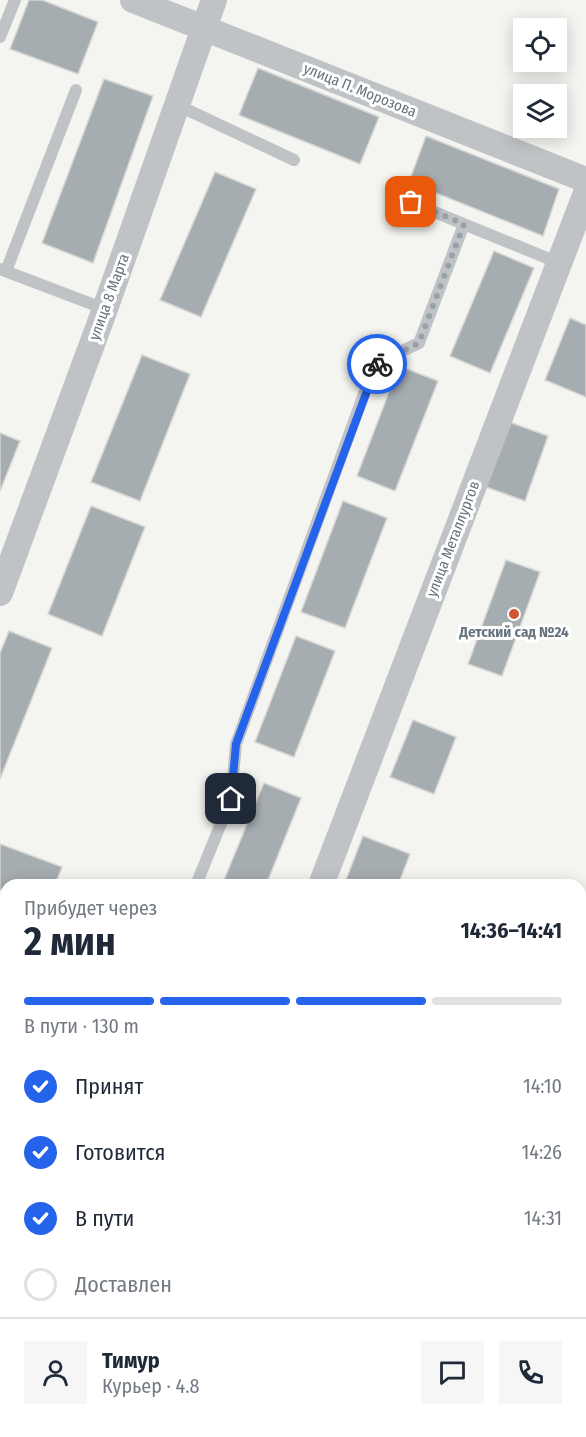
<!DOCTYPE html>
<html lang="ru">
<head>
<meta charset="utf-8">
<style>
	:root { --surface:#fff; --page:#f6f6f7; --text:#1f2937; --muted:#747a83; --line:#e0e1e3; --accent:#2563eb }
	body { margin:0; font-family:"Fira Sans Condensed",sans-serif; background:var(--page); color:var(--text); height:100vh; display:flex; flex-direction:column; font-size:22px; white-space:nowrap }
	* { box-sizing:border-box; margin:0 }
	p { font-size:20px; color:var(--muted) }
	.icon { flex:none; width:33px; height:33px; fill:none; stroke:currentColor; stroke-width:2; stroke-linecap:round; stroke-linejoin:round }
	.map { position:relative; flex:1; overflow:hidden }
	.details { position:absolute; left:0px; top:879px; width:586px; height:558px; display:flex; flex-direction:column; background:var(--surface); border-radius:18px 18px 0 0; box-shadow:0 3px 15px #0003 }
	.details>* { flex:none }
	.tools { position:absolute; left:513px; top:18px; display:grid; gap:12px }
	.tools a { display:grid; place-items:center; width:54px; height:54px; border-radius:0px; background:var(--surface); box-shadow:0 3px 15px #0003; font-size:30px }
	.pin { position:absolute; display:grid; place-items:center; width:51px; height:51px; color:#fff; margin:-26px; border-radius:12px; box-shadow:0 3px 9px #0006 }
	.courier { position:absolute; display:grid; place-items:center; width:60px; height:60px; margin:-30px; border:4px solid #2563eb; border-radius:50%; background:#fff; color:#222; box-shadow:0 2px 8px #0007 }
	.head em { font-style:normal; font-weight:700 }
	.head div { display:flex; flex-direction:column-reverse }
	.head { display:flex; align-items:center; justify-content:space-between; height:102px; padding:0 24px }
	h1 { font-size:39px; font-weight:700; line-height:45px }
	.bar { display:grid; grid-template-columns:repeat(4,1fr); gap:9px 6px; align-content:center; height:72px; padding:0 24px }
	.bar i { height:8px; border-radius:4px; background:var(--line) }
	.bar .active { background:var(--accent) }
	.bar p { grid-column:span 4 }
	.line { display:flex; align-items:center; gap:15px; padding:0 24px; border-top:2px solid var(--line) }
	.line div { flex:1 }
	.round { display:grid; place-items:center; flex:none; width:63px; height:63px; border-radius:0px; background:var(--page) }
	ol { padding:0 24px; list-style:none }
	li { display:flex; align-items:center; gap:18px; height:66px }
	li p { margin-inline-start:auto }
	li .icon { padding:6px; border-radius:50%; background:var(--accent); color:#fff; stroke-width:4 }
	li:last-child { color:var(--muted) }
	li i { width:33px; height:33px; border:3px solid var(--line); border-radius:50% }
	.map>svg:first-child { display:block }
</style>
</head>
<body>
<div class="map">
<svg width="586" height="1437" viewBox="0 0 586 1437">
	<rect width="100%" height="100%" fill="#f4f4f1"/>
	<path fill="#a6adb1" stroke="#d5d5d3" stroke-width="1.5" d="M29,0h13l56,22 -20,52 -68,-25z
		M258,68l121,49 -19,47 -121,-49z
		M104,79l49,17 -60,167 -51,-20z
		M426,136l133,53 -16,47 -134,-54z
		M215,172l41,17 -55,128 -41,-17z
		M494,251l40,17 -44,105 -40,-17z
		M570,318l16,7v72l-41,-17z
		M142,355l48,19 -50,127 -49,-19z
		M399,366l39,15 -43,110 -38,-15z
		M509,422l39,14 -23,65 -39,-14z
		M0,433l20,8 -20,50z
		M343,501l44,17 -42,110 -44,-16z
		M91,506l54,21 -43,109 -54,-22z
		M506,560l34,12 -38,104 -34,-12z
		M9,631l43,17 -52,131v-126z
		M296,636l39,15 -41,106 -39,-15z
		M413,720l43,17 -22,57 -44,-17z
		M264,783l37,15 -35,87h-44z
		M363,836l47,18 -12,31h-54z
		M0,844l62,23 -7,18h-49v7l-6,-3z
		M0,1075l6,2v64l-6,-3z
		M267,1431h60l3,6h-59z"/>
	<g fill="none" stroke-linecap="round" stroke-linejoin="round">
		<path stroke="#c0c3c6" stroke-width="12" d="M0,37l15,-37
			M177,105l117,55
			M393,195l166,68
			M0,269l105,40
			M6,271l70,-181
			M196,885l35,-86 5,-55 139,-380 44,-21 45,-119
			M0,1055l6,2"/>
		<path stroke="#c0c3c6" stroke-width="26" d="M133,0l453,180
			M0,593l105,-284 109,-309
			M321,885l265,-692
			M0,917l6,2
			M0,1189l6,2
			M580,1297l6,-15
			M214,1431l3,6
			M535,1431l1,6"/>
	</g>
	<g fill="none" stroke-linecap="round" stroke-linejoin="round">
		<path stroke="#98a1a7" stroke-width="6" stroke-dasharray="0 10.8" d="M377,364l42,-21 45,-119 -53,-22"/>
		<path stroke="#2563eb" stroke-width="8" d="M231,799l5,-55 141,-380"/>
	</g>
	<circle fill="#d25533" stroke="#fff" stroke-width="2" cx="514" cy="614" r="6"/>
	<g text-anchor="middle" stroke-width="6" stroke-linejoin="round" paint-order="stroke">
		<g font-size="15" fill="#66747f" stroke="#fff">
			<text transform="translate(360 90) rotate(22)" y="5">улица П. Морозова</text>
			<text transform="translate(109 297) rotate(-70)" y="5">улица 8 Марта</text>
			<text transform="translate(453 539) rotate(-69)" y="5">улица Металлургов</text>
		</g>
		<g font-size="15" font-weight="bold" fill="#66747f" stroke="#fff">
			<text x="514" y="637">Детский сад №24</text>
		</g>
	</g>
</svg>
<div class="tools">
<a><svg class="icon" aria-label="locate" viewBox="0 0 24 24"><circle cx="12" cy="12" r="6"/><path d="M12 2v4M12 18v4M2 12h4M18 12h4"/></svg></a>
<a><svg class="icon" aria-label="layers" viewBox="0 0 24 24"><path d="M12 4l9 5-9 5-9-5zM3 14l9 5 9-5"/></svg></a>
</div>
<div class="pin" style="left:411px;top:202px;background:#ea580c"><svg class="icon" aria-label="bag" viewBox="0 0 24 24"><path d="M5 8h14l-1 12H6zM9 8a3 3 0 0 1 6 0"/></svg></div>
<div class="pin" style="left:231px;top:799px;background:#1f2937"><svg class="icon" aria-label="home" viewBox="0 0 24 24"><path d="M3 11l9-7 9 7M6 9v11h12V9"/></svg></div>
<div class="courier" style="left:377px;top:364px"><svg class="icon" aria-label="bike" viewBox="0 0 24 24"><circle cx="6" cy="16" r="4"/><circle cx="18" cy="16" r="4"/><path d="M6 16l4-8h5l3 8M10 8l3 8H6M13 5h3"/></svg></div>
<section class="details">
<div class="head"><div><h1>2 мин</h1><p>Прибудет через</p></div><em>14:36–14:41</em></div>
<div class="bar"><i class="active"></i><i class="active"></i><i class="active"></i><i></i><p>В пути · 130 m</p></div>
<ol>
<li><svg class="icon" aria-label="check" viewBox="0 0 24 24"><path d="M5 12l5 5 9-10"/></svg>Принят<p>14:10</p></li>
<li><svg class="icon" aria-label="check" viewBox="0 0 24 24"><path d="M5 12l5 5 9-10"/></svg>Готовится<p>14:26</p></li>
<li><svg class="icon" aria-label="check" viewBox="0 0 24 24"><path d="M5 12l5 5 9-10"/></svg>В пути<p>14:31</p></li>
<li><i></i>Доставлен</li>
</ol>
<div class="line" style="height:108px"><a class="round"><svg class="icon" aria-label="person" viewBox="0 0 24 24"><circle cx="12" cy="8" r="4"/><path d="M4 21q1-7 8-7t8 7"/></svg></a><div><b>Тимур</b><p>Курьер · 4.8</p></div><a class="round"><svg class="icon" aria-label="chat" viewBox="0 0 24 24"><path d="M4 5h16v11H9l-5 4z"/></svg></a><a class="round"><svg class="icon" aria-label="phone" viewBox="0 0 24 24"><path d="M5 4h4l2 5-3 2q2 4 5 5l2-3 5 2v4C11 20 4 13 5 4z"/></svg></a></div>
</section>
</div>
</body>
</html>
